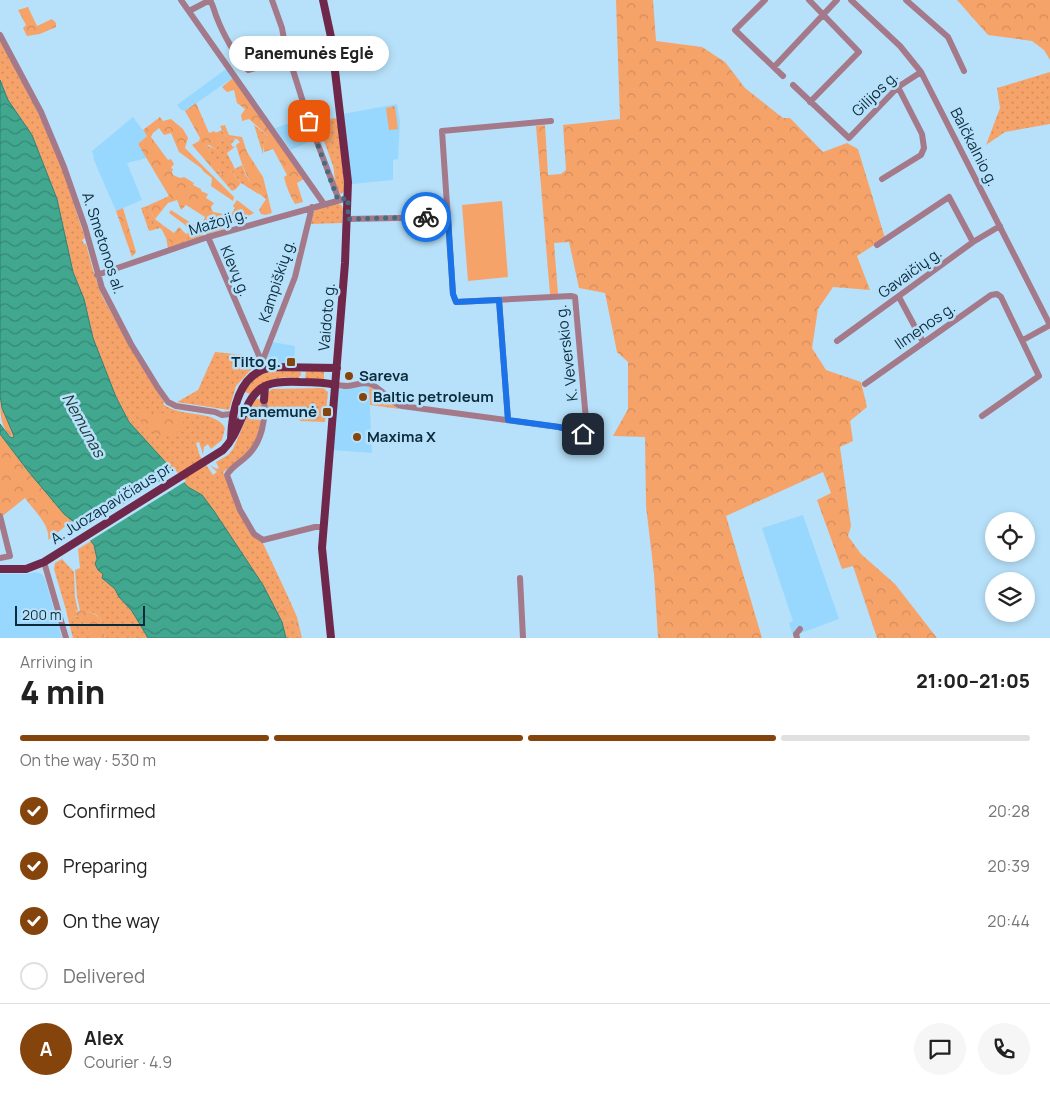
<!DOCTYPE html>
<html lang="en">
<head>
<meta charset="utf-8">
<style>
	:root { --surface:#fff; --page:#f6f6f6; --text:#222; --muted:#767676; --line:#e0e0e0; --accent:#85440c }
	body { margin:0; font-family:Manrope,sans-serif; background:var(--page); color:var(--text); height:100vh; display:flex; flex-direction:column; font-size:19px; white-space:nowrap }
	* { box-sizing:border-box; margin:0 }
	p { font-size:16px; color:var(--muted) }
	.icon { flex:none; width:28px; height:28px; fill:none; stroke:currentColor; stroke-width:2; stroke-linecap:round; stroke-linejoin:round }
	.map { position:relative; height:638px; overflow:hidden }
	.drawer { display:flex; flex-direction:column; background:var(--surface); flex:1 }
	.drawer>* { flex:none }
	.buttons { position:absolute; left:985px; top:512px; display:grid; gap:10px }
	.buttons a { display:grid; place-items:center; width:50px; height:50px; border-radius:50%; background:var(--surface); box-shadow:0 2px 8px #0003; font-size:25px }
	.scale { position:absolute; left:15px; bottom:12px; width:130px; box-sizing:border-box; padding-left:5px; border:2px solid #0b2b3b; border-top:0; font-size:14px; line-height:18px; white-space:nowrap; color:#0b2b3b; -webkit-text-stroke:4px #b7e1fa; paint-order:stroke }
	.pin { position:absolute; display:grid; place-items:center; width:42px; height:42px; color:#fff; margin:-21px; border-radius:10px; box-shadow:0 2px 8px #0006 }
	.courier { position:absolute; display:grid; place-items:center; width:50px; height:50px; margin:-25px; border:4px solid #1a73e8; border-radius:50%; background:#fff; color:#222; box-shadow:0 1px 6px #0007 }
	.bubble { position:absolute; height:35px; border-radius:18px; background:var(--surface); box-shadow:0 2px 8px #0003; font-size:16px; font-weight:800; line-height:35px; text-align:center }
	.headline em { font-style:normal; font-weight:800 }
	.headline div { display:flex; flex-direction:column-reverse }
	.headline { display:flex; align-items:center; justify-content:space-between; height:85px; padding:0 20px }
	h1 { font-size:32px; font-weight:800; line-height:38px }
	.bar { display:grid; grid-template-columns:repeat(4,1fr); gap:8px 5px; align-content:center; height:60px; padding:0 20px }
	.bar i { height:6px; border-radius:4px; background:var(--line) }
	.bar .active { background:var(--accent) }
	.bar p { grid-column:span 4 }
	.line { display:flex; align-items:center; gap:12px; padding:0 20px; border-top:1px solid var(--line) }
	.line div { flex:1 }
	.round { display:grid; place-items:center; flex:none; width:52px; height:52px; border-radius:26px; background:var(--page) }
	ol { padding:0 20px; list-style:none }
	li { display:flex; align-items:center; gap:15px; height:55px }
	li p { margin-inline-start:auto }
	li .icon { padding:5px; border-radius:50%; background:var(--accent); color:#fff; stroke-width:4 }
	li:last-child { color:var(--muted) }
	li i { width:28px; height:28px; border:2px solid var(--line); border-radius:50% }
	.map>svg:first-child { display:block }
</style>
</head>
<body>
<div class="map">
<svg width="1050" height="638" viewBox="0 0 1050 638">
	<defs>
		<pattern id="grass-dots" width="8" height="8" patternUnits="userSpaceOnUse" patternTransform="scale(1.25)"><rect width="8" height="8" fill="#f6a36a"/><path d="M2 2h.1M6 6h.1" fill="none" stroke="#d28c5d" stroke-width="1.8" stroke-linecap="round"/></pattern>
		<pattern id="forest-crowns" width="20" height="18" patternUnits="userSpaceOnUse" patternTransform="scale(1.25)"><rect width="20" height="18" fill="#f6a36a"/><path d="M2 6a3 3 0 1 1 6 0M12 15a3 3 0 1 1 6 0" fill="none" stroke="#d28c5d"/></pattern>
		<pattern id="park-tufts" width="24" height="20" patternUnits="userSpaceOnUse" patternTransform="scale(1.25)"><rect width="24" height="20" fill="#f6a36a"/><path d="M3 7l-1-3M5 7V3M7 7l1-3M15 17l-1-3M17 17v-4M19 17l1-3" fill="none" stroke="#d28c5d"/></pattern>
		<pattern id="water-waves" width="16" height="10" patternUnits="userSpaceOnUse" patternTransform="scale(1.25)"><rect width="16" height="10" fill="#41a78e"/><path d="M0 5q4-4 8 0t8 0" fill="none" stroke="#358875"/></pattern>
	</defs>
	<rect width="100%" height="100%" fill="#b7e1fa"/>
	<path fill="#98d8fe" d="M226,69l8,8 -49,34 -4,-1 -4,-5z
		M397,104l3,18 -2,37 -5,1v20l-41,4 -9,-70z
		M133,117l14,19 -9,8 9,14 -20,5 15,37 -26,11 -23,-53 1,-1 -2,-6z
		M305,118l8,22 -22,10 -16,-22z
		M272,342l23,4 -1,17 -28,1 -1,-2z
		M357,386l12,1 3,66 -40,-3 6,-60z
		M803,515l36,104 -46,17 -4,-13 4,-2 -31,-93z
		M35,572l7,2 3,5 17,59h-62v-64h27z"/>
	<path fill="url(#grass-dots)" d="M0,40l38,72 24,56 23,70 -3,2 2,4h2l7,26 9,26 37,66 25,40 -1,2c17,14 52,5 62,24l-3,12 -11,9 -3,-5 -4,3 -1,7 -4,-12 -3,1 4,13 13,19 4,-3 -7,-7 7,4 2,-1 -3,-6 12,-7 5,-6 21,-48 3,-2h4l1,10h-2l-2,10 4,2c-1,23 -22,40 -39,51l16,36 23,33 28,60 -14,10 -13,-26 -61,-90 -14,-8 -59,-65 -13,-25 -23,-59 -9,-39 -11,-27 -16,-73 -25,-64 -24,-35 -8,-20z
		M1050,72v52l-45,8 -19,13 14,-37 -3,-20z
		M334,118l3,1 8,66 -1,6 -3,3c-9,-12 -5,-17 -8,-28l-15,-42z
		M254,125l14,11 -5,9v9z
		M222,130l5,8 7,1 1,1 -4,4 2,3 3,-1 -9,7 8,16 7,-4 4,11 14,19 -19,-12 -10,-12 -5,5 -5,-1 -15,-30 9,4 8,-10 -8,-6z
		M336,203l5,2 2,3 -1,15 -32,1 5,-15z
		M147,206l8,13 9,7 -2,4 -2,-2 -11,3 -8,-23z
		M191,231l6,6 6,-2 2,2 -37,11 -2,-10 7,6 15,-7 -2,-3z
		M215,352l39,4 4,6 -22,24 -7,24 -52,-8 21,-12z
		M272,370l25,1 4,1v3l-3,3c-23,-2 -31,1 -48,16l-5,-2 -1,-1 12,-14z
		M306,371h18v9l-19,-1z
		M369,387c13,4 19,17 31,22l-30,-4z
		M323,388l5,4 -3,30 -25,-1 -2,-13 -32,7 2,-23 4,-3z
		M91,541c5,7 7,16 4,24l8,9 2,7 10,8 4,8 13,14 16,27h-43c-3,-18 -4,-27 -25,-27l-3,-15 -2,-26 5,-2 -2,-19z
		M62,559l12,13 1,25 3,14 -11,-3 -1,2 -12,-41 1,-6z
		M75,616l4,1 11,13v8h-17l-5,-19z
		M292,618l3,2 4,18h-13l-4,-16z"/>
	<path fill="url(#forest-crowns)" d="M616,0h37l3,41 46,6 23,15 20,26 38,30h7l33,34 24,-9 11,6 27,89 -28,18 13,34 -37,-3 -15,22 -6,39 14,22 35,12 6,25 -17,14 3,20 -13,6 11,79 -3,10 13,18 34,30 42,54h-60l-24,-72 -11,3 -25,-69 14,-7 -8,-21 -97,44 36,122h-104l-4,-64 -8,-68 -1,-69 -32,-1 15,-27v-47l-11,-10 -12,-59 -26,-5 -10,-46 -15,1 4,51h-8l-14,-168 9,-1 3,50 13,-1 5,-4 -3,-45 57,-6z
		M957,0h93v60l-6,-10 -12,-9 -44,-6z
		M28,7l9,19 15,-7 4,4v4l-16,7 -13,2 -4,-8 3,-3 -8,-15z
		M234,77l70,102 -7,4 6,19 -8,2c-5,-8 -9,-18 -11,-27l3,-2 -14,-26 -9,3 -1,-7 5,-9 -19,-17 -7,2 -1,-6 4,-6 -8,-6 -3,-13 -7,2 -5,-5z
		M196,103l13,30 5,-2 9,8 -8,10 -6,-4 -3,1 14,22 -2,2 3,5h5l5,-4 10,12 -5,6 -4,2 -40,-46 7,-4 1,-3 -15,-27z
		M160,117l3,4 8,-2 12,10 5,9 -3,10 49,49 -1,4 -22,-15 1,-8 -8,-6 -3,-4 -22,-16 -8,-19 -7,2 -5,-7 -6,5 -2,4 17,23 3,-1 3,5 -3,4 2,1 -1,3 1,3 7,3 4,-1 10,6 -1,2 8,4v2l7,3 -2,4 8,5 -3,4 2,5 18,3 4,-7 -2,-2 4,-6 17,13 -31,16 -16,5 -6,-8 4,-9 -19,-12 -5,5 -4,-10 -9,3 -13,16 -8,-13 22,-10 -31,-52 9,-8 -4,-6z
		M225,125l4,10 13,2 5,15 16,25 9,36 -7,2 -4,-1 -2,-4 7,-11c-18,-12 -24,-34 -30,-54l4,-3 -3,-3 -10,-1 -7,-12z
		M123,208l13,44 -4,5 -16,-46z
		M171,210l26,17 6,8 -6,2 -13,-13 -15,-11z
		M164,226l10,7 5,-6 10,10 -16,7 -7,-6 -4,-8z
		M0,395l2,13 13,28 -2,2c-13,-9 -13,-26 -13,-43z
		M141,408l12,10 6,-6 6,2 13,-1c8,10 5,13 -2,22 -4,0 -8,1 -12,1 -11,-1 -24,-13 -28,-23z
		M0,434l28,37 44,50 -24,19c3,-15 -15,-30 -23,-42l-25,20z
		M290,601l7,16 5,21h-3l-4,-18 -3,-2 -10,4 -6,-11z
		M72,607l5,5c5,-2 8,-1 12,0 14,4 14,13 16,26h-15v-8l-11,-13 -4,-1 -7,3 -2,-9 1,-2z"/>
	<path fill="url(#park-tufts)" d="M395,106l3,23 -9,1 -3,-22z"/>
	<path fill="#f6a36a" d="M502,201l6,76 -40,4 -6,-76z"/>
	<path fill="url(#water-waves)" stroke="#318275" d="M0,80l8,20 24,35 25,64 16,73 11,27 9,39 23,59 13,25 59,65 14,8 12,16 49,74 19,37 4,16h-138l-16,-27 -13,-14 -4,-8 -13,-11 1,-4 -5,-4 -3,-6 2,-5 -3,-14 -14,-18 -16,-13 -36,-43 -28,-37v-10l10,13 3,1 1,-2 -12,-28 -2,-13z"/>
	<path fill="#b7e1fa" d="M176,471l10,10 -98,61 -8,-11z"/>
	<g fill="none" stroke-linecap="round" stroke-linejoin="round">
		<path stroke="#a47a8a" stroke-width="6" d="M181,0l143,204
			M272,0l10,28 3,17 24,76 30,79
			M765,0l-30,30 48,46
			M809,0l50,52 -49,50
			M851,0l49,46 21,26 129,253
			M906,0l42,37 16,34
			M189,11l21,-11c4,7 4,11 7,18 6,16 19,39 31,52l42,-11
			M0,35l41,77 23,55 21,60 17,61 29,56 27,44 10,14 8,4 39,6 7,3 9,-1 4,-3
			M774,67l63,-67
			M793,85l56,53 49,-51 23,-15
			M882,179l39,-24 3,-7 -2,-14 -24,-47
			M348,219l100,-2
			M208,237l55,128
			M877,245l72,-48 24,45
			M97,275l111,-38 140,-39
			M899,297l24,45
			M499,300l9,120
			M1023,340l27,-15
			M837,341l136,-99 27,-16
			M262,362l33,-85 17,-70
			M865,384l126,-89 6,-1 4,3 38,79 -57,40
			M335,385c4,0 8,1 12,1 9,0 14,-5 23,-2 13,4 19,19 32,22l157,21 24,7 4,-3 -12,-134 -4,-1 -115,6 -3,-8 -11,-163 109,-10
			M264,400c2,19 -2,42 -17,56 -6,6 -16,11 -20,19l13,35 14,24 9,6 52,-13h8
			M0,516l10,40 -10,2
			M44,562l22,76
			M520,578l3,60
			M797,638l-1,-4 4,-5"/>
		<path stroke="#6f2849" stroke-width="8" d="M323,0l8,37 17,145 -3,81 -23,285 9,90
			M264,400l1,-14
			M231,439c1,-29 8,-67 42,-72l64,1
			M0,569h26l18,-7 179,-112c12,-12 16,-27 23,-41 11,-27 28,-28 54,-27 12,0 24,0 35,3"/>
	</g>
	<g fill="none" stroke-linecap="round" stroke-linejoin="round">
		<path stroke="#476b7e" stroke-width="5" stroke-dasharray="0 9" d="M309,121l29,79 10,-2v21l78,-2"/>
		<path stroke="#1a73e8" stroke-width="6" d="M426,217h22l5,77 3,8 43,-2 9,120 51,7 24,7"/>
	</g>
	<g fill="#85440c" stroke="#b7e1fa" stroke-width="2">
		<rect x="286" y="357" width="10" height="10" rx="2.5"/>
		<circle cx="349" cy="376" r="5"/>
		<circle cx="363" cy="397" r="5"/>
		<rect x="322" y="407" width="10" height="10" rx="2.5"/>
		<circle cx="357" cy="437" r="5"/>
	</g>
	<g text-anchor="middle" stroke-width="5" stroke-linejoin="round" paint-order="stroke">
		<g font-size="15" fill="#0b2b3b" stroke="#b7e1fa">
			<text transform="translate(875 94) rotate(-44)" y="5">Gilijos g.</text>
			<text transform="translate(974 147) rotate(63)" y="5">Balčkalnio g.</text>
			<text transform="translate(218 222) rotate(-17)" y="5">Mažoji g.</text>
			<text transform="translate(103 243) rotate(72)" y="5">A. Smetonos al.</text>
			<text transform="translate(235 271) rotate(67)" y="5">Klevų g.</text>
			<text transform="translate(910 273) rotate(-36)" y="5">Gavaičių g.</text>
			<text transform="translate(277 281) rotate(-72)" y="5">Kampiškių g.</text>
			<text transform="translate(327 317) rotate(-85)" y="5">Vaidoto g.</text>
			<text transform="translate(925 326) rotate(-35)" y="5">Ilmenos g.</text>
			<text transform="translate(567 353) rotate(-97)" y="5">K. Veverskio g.</text>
			<text transform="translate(112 503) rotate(-32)" y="5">A. Juozapavičiaus pr.</text>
		</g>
		<g font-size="15" font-weight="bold" fill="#0b2b3b" stroke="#b7e1fa" text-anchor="start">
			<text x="281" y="367" text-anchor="end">Tilto g.</text>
			<text x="359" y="381">Sareva</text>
			<text x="373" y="402">Baltic petroleum</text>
			<text x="317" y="417" text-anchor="end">Panemunė</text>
			<text x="367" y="442">Maxima X</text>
		</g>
		<g font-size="16" font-style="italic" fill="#1f362f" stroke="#b7e1fa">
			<text transform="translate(84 425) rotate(61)" y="6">Nemunas</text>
		</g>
	</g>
</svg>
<div class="buttons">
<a><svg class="icon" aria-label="locate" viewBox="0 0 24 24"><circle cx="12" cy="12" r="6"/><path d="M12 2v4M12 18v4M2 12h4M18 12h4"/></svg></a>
<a><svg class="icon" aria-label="layers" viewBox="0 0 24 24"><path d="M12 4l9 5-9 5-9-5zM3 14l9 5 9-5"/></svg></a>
</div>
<div class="scale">200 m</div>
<div class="pin" style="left:309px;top:121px;background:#ea580c"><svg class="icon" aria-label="bag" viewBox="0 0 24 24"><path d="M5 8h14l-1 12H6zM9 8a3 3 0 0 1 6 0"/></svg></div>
<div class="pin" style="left:583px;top:434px;background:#1f2937"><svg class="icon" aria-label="home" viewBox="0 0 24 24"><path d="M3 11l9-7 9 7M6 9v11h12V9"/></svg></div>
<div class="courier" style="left:426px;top:217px"><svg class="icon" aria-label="bike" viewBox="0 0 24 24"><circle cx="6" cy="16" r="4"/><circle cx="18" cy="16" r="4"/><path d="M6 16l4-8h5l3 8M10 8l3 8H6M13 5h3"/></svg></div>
<div class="bubble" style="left:229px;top:36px;width:160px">Panemunės Eglė</div>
</div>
<section class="drawer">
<div class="headline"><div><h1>4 min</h1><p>Arriving in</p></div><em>21:00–21:05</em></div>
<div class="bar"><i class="active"></i><i class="active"></i><i class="active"></i><i></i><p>On the way · 530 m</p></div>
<ol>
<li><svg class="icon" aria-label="check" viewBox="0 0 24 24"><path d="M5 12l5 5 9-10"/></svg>Confirmed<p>20:28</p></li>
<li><svg class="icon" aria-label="check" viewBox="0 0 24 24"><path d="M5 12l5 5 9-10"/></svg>Preparing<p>20:39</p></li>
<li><svg class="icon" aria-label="check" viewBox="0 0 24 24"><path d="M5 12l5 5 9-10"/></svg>On the way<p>20:44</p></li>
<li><i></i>Delivered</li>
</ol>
<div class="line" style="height:90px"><b class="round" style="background:var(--accent);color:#fff">A</b><div><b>Alex</b><p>Courier · 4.9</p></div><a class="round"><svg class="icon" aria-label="chat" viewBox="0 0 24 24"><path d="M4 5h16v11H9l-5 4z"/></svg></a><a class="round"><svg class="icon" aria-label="phone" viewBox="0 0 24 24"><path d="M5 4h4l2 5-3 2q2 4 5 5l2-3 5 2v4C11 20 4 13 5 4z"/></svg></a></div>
</section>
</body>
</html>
